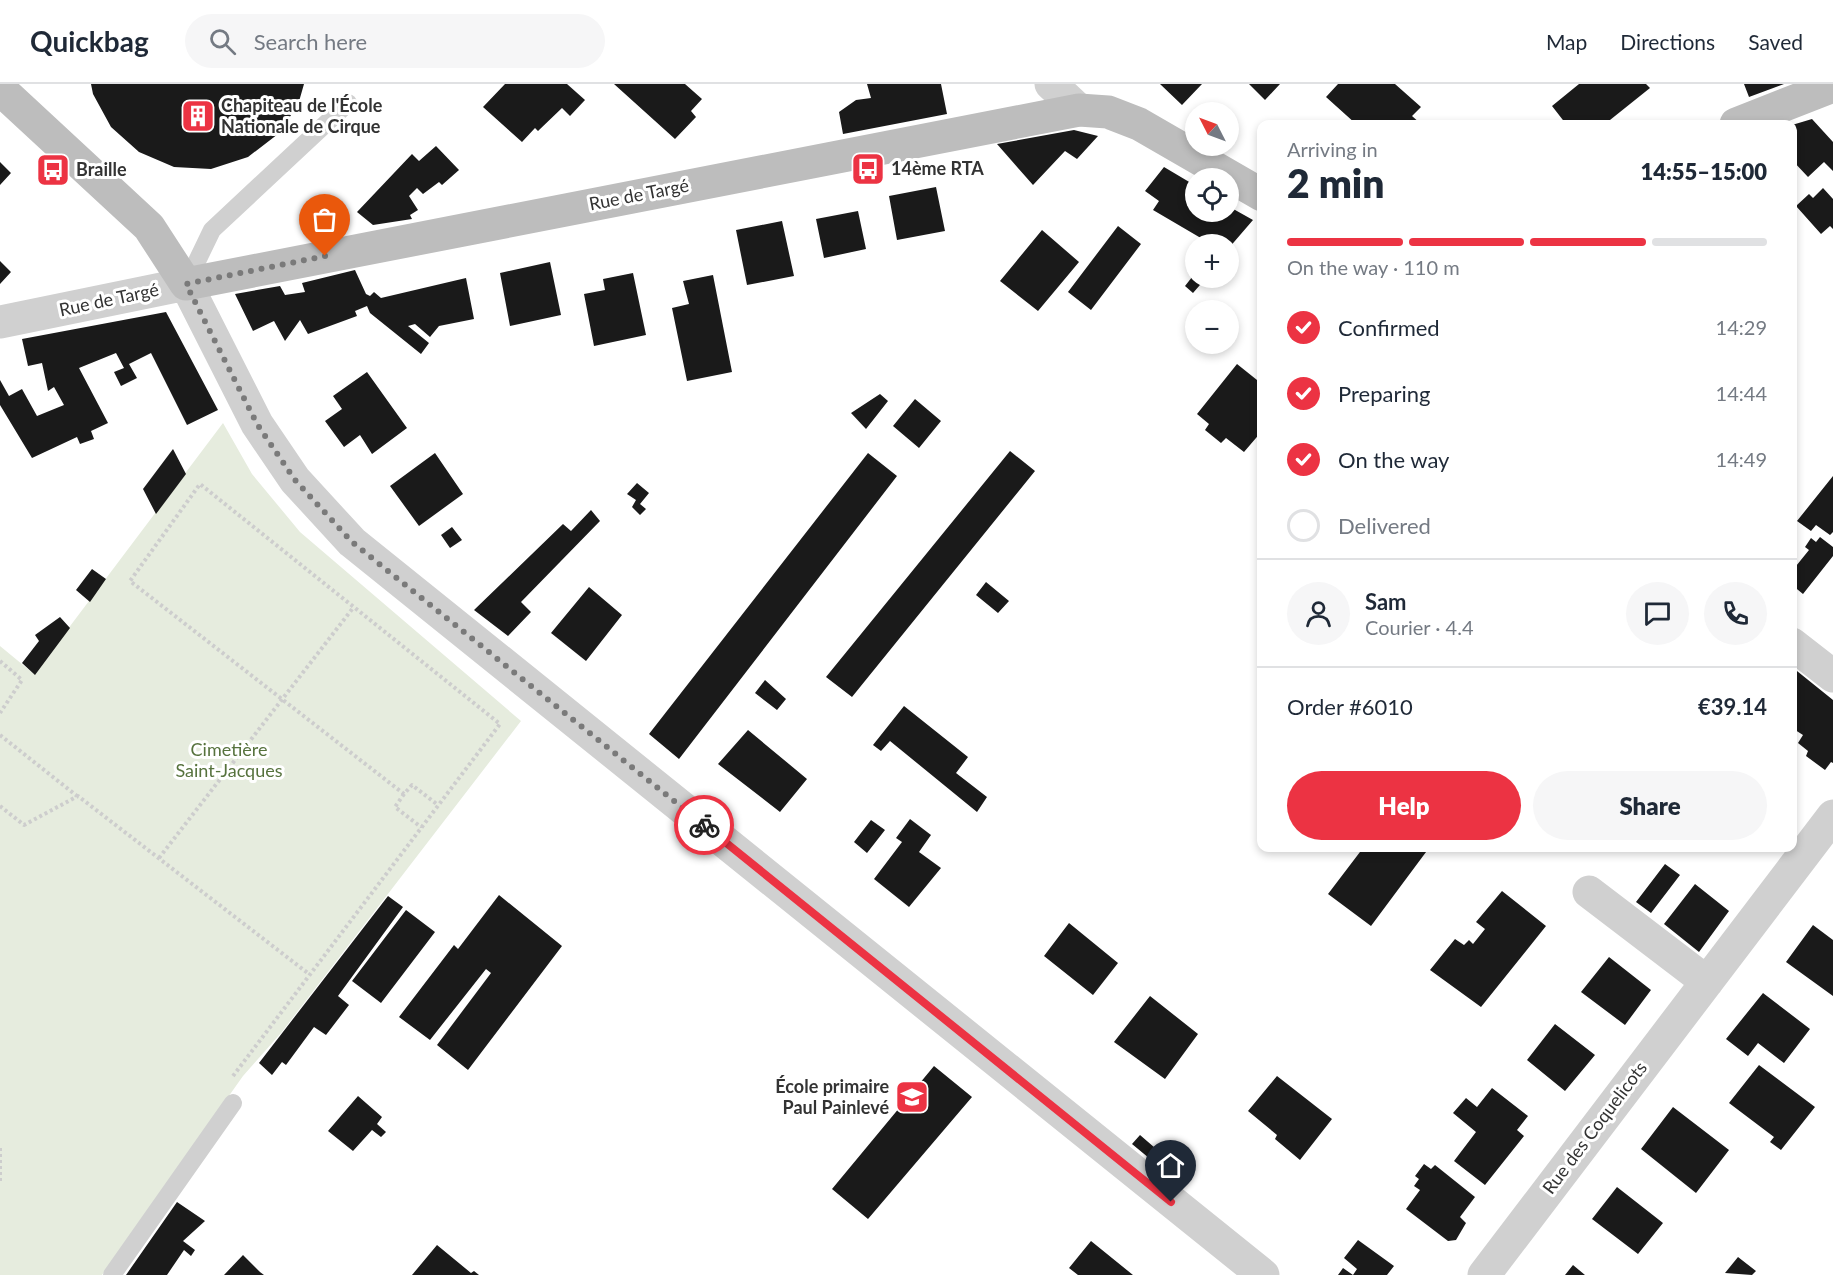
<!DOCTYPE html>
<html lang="en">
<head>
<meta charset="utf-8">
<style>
	:root { --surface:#fff; --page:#f6f6f7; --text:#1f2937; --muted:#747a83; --line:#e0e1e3; --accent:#ec3343 }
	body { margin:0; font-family:Lato,sans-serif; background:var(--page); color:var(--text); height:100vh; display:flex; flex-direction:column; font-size:22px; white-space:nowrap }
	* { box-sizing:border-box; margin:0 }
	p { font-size:20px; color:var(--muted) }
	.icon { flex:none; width:33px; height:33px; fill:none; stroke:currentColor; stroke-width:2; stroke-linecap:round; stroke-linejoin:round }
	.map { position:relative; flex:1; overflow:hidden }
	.drawer { position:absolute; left:1257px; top:36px; width:540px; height:732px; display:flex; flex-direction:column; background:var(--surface); border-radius:12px; box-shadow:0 3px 9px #0003 }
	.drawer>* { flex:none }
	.needle { width:39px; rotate:312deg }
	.buttons { position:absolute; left:1185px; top:18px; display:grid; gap:12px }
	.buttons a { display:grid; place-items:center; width:54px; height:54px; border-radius:50%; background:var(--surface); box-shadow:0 3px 9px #0003; font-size:30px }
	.pin { position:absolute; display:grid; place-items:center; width:51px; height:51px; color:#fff; margin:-62px -26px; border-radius:50% 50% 50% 0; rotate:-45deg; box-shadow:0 0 6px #0007 }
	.pin .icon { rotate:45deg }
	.courier { position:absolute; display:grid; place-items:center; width:60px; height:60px; margin:-30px; border:4px solid #ec3343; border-radius:50%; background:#fff; color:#222; box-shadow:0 2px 8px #0007 }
	.summary em { font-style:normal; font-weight:800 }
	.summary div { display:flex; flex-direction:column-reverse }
	.summary { display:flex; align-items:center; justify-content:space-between; height:102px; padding:0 30px }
	h1 { font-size:39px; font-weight:800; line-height:45px }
	.bar { display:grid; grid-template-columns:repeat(4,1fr); gap:9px 6px; align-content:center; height:72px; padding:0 30px }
	.bar i { height:8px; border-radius:4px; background:var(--line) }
	.bar .current { background:var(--accent) }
	.bar p { grid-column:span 4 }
	.line { display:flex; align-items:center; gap:15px; padding:0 30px; border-top:2px solid var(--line) }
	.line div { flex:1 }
	.round { display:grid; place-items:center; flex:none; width:63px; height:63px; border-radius:32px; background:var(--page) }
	ol { padding:0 30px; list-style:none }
	li { display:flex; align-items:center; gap:18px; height:66px }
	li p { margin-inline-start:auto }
	li .icon { padding:6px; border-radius:50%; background:var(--accent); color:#fff; stroke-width:4 }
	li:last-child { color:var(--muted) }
	li i { width:33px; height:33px; border:3px solid var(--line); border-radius:50% }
	.button { display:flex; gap:12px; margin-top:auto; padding:12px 30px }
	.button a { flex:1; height:69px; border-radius:36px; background:var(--accent); color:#fff; font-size:24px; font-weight:800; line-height:69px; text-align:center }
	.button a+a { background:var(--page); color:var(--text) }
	header { display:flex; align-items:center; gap:36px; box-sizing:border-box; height:84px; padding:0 30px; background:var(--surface); border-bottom:2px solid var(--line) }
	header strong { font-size:28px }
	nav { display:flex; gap:33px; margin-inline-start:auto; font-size:21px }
	.search { width:420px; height:54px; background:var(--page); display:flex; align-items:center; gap:15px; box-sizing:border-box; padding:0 21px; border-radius:33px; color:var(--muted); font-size:22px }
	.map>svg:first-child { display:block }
</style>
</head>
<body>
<header>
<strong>Quickbag</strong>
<div class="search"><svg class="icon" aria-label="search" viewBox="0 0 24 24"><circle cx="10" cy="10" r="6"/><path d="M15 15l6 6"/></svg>Search here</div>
<nav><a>Map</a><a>Directions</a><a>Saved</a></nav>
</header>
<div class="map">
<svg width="1833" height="1191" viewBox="0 0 1833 1191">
	<rect width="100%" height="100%" fill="#fff"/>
	<path fill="#e6ecde" d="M223,339l29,51 48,58 221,189 -240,312 -38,43 -141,199h-102v-629l34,28z"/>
	<path fill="#1a1a1a" d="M91,0h213l-6,21 -20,29 -30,23 -37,12 -37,-2 -35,-15 -28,-25 -18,-33z
		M505,0h62l18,16 -15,16 -8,-8 -24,23 -3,-3 -13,14 -39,-35z
		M614,0h71l17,15 -11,12 5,6 -21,22z
		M867,0h74l6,30 -104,20 -4,-22 17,-12 15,-2z
		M1160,0h42l-20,21z
		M1249,0h31l-15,16z
		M1338,0h57l26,23 -9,9 9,8h-65l-30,-27z
		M1579,0h67l4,4 -45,36h-39l-14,-18z
		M1744,0h40l-35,13z
		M1812,35l21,23v29l-9,-9 -16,15 -16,-17v-35z
		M1074,46l24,6 -21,23 -12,-8 -32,34 -36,-41z
		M436,62l23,24 -17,15 -3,-3 -16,12 -6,-6 -8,8 9,14 -8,5 2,4 -39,6 -16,-13 55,-58 7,7z
		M0,78l11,11 -11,12z
		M1164,83l32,19v26h32v-6l25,14 -25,29v-5h-17l-58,-34 6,-9 -14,-10z
		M936,103l9,44 -48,9 -8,-44z
		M1823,104l10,11v30l-3,-3 -9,8 -25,-28 13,-12 4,4z
		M858,127l8,38 -42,9 -8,-39z
		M782,137l12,55 -47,9 -11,-55z
		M1118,142l23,18 -50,66 -23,-18z
		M1042,146l37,32 -41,49 -38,-30z
		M0,177l11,11 -11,12z
		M550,178l11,53 -51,11 -10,-53z
		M355,186l11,24 4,2 4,-4 7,6 85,-20 8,41 -35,7 -9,11 -15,-13 -7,2 21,17 -8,11 -51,-41 -3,-7 -12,5 2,5 -49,18 -8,-14 -15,21 -11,-20 -21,10 -18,-37 45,-8 5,9 20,-3 -3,-9z
		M1196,188v6h10l-13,15 -8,-7z
		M633,189l13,62 -52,11 -10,-52 21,-4 -2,-11z
		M713,191l19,97 -45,9 -15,-73 17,-4 -6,-23z
		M166,228l52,98 -31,15 -36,-72 -22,11 8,14 -16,8 -7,-14 10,-4 -8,-15 -37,15 29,55 -17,8 3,8 -14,5 -3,-7 -45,21 -32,-53v-25l9,16 13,-7 15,27 27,-11 -10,-18 -6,4 -6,-28 -14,3 -6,-27z
		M1237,280l25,20v47l-18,21 -18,-14 -5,5 -16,-13 4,-6 -12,-10z
		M367,288l40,56 -35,26 -12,-19 -16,12 -19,-26 17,-12 -9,-13z
		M880,310l8,7 -22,28 -15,-16z
		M915,315l26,22 -22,27 -26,-22z
		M173,365l13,25 -30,40 -13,-25z
		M1010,367l25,20 -183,226 -26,-20z
		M435,369l28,41 -44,32 -29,-40z
		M868,369l29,23 -218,283 -30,-25z
		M1833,392v56l-3,3 -14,-10 -5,6 -14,-10z
		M637,399l12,10 -9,11 6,5 -6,6 -8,-8 4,-7 -9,-6z
		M591,426l9,11 -79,81 10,10 -23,24 -34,-26 89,-86 8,7z
		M452,443l10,13 -12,8 -9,-13z
		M1820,453l13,10v9l-30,38 -11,-9v-14l17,-21 -4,-3 6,-9 5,4z
		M92,485l14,10 -16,23 -14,-12z
		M986,498l23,19 -11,12 -22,-18z
		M589,503l33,28 -36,46 -35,-28z
		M60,533l10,11 -35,47 -13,-12 17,-22 -4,-6z
		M1792,583l41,33v63l-2,-1 -6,8 -19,-14 2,-5 -10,-8 5,-8 -11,-7z
		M765,596l21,19 -9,11 -22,-17z
		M904,622l64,51 -12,16 31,24 -10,15 -87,-71 -9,10 -8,-6z
		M748,646l59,49 -27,33 -62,-48z
		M910,735l21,16 -12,17 22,16 -32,39 -35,-28 28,-37 -6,-4z
		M871,736l14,10 -18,23 -13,-11z
		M1363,764h66l-58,78 -43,-32z
		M1665,780l15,11 -29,38 -15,-11z
		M1695,800l34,27 -30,41 -35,-28z
		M1502,807l44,35 -65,81 -51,-37 25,-31 9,6 5,-5 4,4 12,-15 -9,-7z
		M499,811l63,51 -94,124 -31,-25 54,-72 -5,-4 -56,71 -31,-23 55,-72 4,4z
		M388,812l15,11 -65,89 11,9 -23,30 -12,-8 -28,38 -4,-3 -10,13 -13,-12z
		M406,826l29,22 -54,71 -29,-22z
		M1069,839l49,40 -25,32 -49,-39z
		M1813,841l20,15v56l-47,-34z
		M1609,873l42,33 -26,35 -44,-33z
		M1763,909l47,36 -26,34 -26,-20 -10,13 -22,-17z
		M1150,912l48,38 -33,45 -51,-37z
		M1555,940l40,31 -30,36 -38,-31z
		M1759,981l56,42 -34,43 -11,-8 4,-5 -45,-34z
		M934,982l38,31 -104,122 -36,-30z
		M1277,992l55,43 -32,41 -25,-21 2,-4 -29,-24z
		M1492,1004l36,28 -11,14 7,6 -39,49 -31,-24 22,-29 -23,-19 13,-15 11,9z
		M358,1012l24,21 -5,7 9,8 -5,5 -9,-7 -19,21 -25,-20z
		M1673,1023l56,43 -33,43 -55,-44z
		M1140,1051l22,19 -7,9 -23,-19z
		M1424,1080l7,5 4,-4 40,32 -15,20 6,6 -10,17 -8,1 -42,-32 14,-19 -6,-4 5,-7 -4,-3z
		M1617,1103l46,36 -25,31 -46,-35z
		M177,1118l28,19 -22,20 12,9 -4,6 -7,-6 -17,25h-41z
		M1358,1156l36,26 -7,9h-49l5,-7 10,7 4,-6 -13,-11z
		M1091,1157l42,34h-55l-9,-7z
		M437,1161l34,28 3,-2 5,4h-67z
		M243,1171l17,17 4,3h-40z
		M1738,1173l18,14 -4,4 -27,-2z
		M1573,1181l12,10h-20z"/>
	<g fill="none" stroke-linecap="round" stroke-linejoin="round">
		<path stroke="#cdcdcd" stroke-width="4" stroke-dasharray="3 3" stroke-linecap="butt" d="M0,577l22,19 -22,33
			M0,651l77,61
			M404,710l-9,13 26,20
			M0,722l24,19 54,-29 231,178
			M159,774l194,-250
			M233,992l267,-352 -300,-240 -70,97 274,213 8,-9 26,20
			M0,1064v34"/>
		<path stroke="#d0d0d0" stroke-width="18" d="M186,200l26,-54 136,-127
			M112,1191l121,-172"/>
		<path stroke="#d0d0d0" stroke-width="33" d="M1051,0l28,26
			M0,238l186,-38 71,140 38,56 57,62 911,733
			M1792,560l41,32
			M1589,808l118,90
			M1484,1191l349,-459"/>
		<path stroke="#bdbdbd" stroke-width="33" d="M0,5l149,138 37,57 893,-174 29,2 31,12 123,71
			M1736,40l97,-38"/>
	</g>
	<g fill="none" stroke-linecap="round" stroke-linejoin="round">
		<path stroke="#7a7a7a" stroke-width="6" stroke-dasharray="0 10.8" d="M325,172l-139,28 71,140 38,56 57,62 352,283"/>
		<path stroke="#ec3343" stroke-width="8" d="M704,741l467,377"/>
	</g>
	<defs>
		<symbol id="building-square" viewBox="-11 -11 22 22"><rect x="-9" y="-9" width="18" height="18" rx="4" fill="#ec3343" stroke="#fff"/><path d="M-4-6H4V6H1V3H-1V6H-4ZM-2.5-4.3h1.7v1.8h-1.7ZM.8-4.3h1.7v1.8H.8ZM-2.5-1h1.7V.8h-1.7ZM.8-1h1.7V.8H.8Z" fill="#fff"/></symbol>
		<symbol id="bus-square" viewBox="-11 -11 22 22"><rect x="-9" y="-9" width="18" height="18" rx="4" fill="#ec3343" stroke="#fff"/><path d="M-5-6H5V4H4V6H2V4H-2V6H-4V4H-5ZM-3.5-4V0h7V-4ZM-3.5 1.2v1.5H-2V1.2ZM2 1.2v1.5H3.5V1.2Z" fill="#fff"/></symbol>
		<symbol id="school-square" viewBox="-11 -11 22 22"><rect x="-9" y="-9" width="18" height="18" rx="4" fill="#ec3343" stroke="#fff"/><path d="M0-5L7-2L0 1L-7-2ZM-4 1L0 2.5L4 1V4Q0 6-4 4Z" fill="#fff"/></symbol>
	</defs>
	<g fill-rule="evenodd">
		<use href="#building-square" x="179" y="13" width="38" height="38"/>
		<use href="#bus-square" x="849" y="66" width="38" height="38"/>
		<use href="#bus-square" x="34" y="67" width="38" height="38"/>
		<use href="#school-square" x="893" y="994" width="38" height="38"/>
	</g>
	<g text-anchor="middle" stroke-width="6" stroke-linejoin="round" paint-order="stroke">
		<g font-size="18" font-weight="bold" fill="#333" stroke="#fff" text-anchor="start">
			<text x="221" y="28">Chapiteau de l'École<tspan x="221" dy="21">Nationale de Cirque</tspan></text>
			<text x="891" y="91">14ème RTA</text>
			<text x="76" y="92">Braille</text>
			<text x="889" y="1009" text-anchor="end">École primaire<tspan x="889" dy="21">Paul Painlevé</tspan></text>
		</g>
		<g font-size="18" fill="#333" stroke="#fff">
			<text transform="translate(639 111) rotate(-11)" y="6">Rue de Targé</text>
			<text transform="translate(109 216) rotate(-12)" y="6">Rue de Targé</text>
			<text transform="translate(1595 1044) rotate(-53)" y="6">Rue des Coquelicots</text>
		</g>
		<g font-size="18" fill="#56723d" stroke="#fff">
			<text x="229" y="672">Cimetière<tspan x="229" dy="21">Saint-Jacques</tspan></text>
		</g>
	</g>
</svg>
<div class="buttons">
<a><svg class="needle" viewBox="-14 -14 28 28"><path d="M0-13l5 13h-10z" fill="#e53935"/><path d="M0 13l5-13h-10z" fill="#747a83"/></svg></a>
<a><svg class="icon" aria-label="locate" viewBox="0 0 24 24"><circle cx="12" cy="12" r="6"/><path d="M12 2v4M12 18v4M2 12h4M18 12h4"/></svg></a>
<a>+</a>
<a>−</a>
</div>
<div class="pin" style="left:325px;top:172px;background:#ea580c"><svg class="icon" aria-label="bag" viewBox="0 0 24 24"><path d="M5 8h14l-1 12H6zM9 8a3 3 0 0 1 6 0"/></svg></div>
<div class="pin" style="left:1171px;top:1118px;background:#1f2937"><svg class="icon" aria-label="home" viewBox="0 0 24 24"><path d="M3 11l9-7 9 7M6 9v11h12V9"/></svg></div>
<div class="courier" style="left:704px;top:741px"><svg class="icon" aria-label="bike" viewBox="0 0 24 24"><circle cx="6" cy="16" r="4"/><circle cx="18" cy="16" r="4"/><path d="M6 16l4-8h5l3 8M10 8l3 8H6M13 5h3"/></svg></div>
<section class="drawer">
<div class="summary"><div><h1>2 min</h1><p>Arriving in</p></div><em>14:55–15:00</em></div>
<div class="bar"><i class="current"></i><i class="current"></i><i class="current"></i><i></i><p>On the way · 110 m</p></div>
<ol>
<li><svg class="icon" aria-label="check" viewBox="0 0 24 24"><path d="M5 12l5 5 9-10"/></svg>Confirmed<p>14:29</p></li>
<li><svg class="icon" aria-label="check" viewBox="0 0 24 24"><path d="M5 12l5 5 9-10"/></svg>Preparing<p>14:44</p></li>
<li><svg class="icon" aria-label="check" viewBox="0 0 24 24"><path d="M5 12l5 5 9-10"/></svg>On the way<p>14:49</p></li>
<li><i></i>Delivered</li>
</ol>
<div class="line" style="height:108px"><a class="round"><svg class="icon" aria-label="person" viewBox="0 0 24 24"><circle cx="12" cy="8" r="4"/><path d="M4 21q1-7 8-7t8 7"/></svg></a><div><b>Sam</b><p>Courier · 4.4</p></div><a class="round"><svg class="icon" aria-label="chat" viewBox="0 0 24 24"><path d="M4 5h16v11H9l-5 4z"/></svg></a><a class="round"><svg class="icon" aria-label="phone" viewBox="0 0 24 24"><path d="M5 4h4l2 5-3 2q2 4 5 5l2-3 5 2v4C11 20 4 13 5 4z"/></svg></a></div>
<div class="line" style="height:78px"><div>Order #6010</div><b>€39.14</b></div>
<div class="button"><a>Help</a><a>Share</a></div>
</section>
</div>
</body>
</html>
